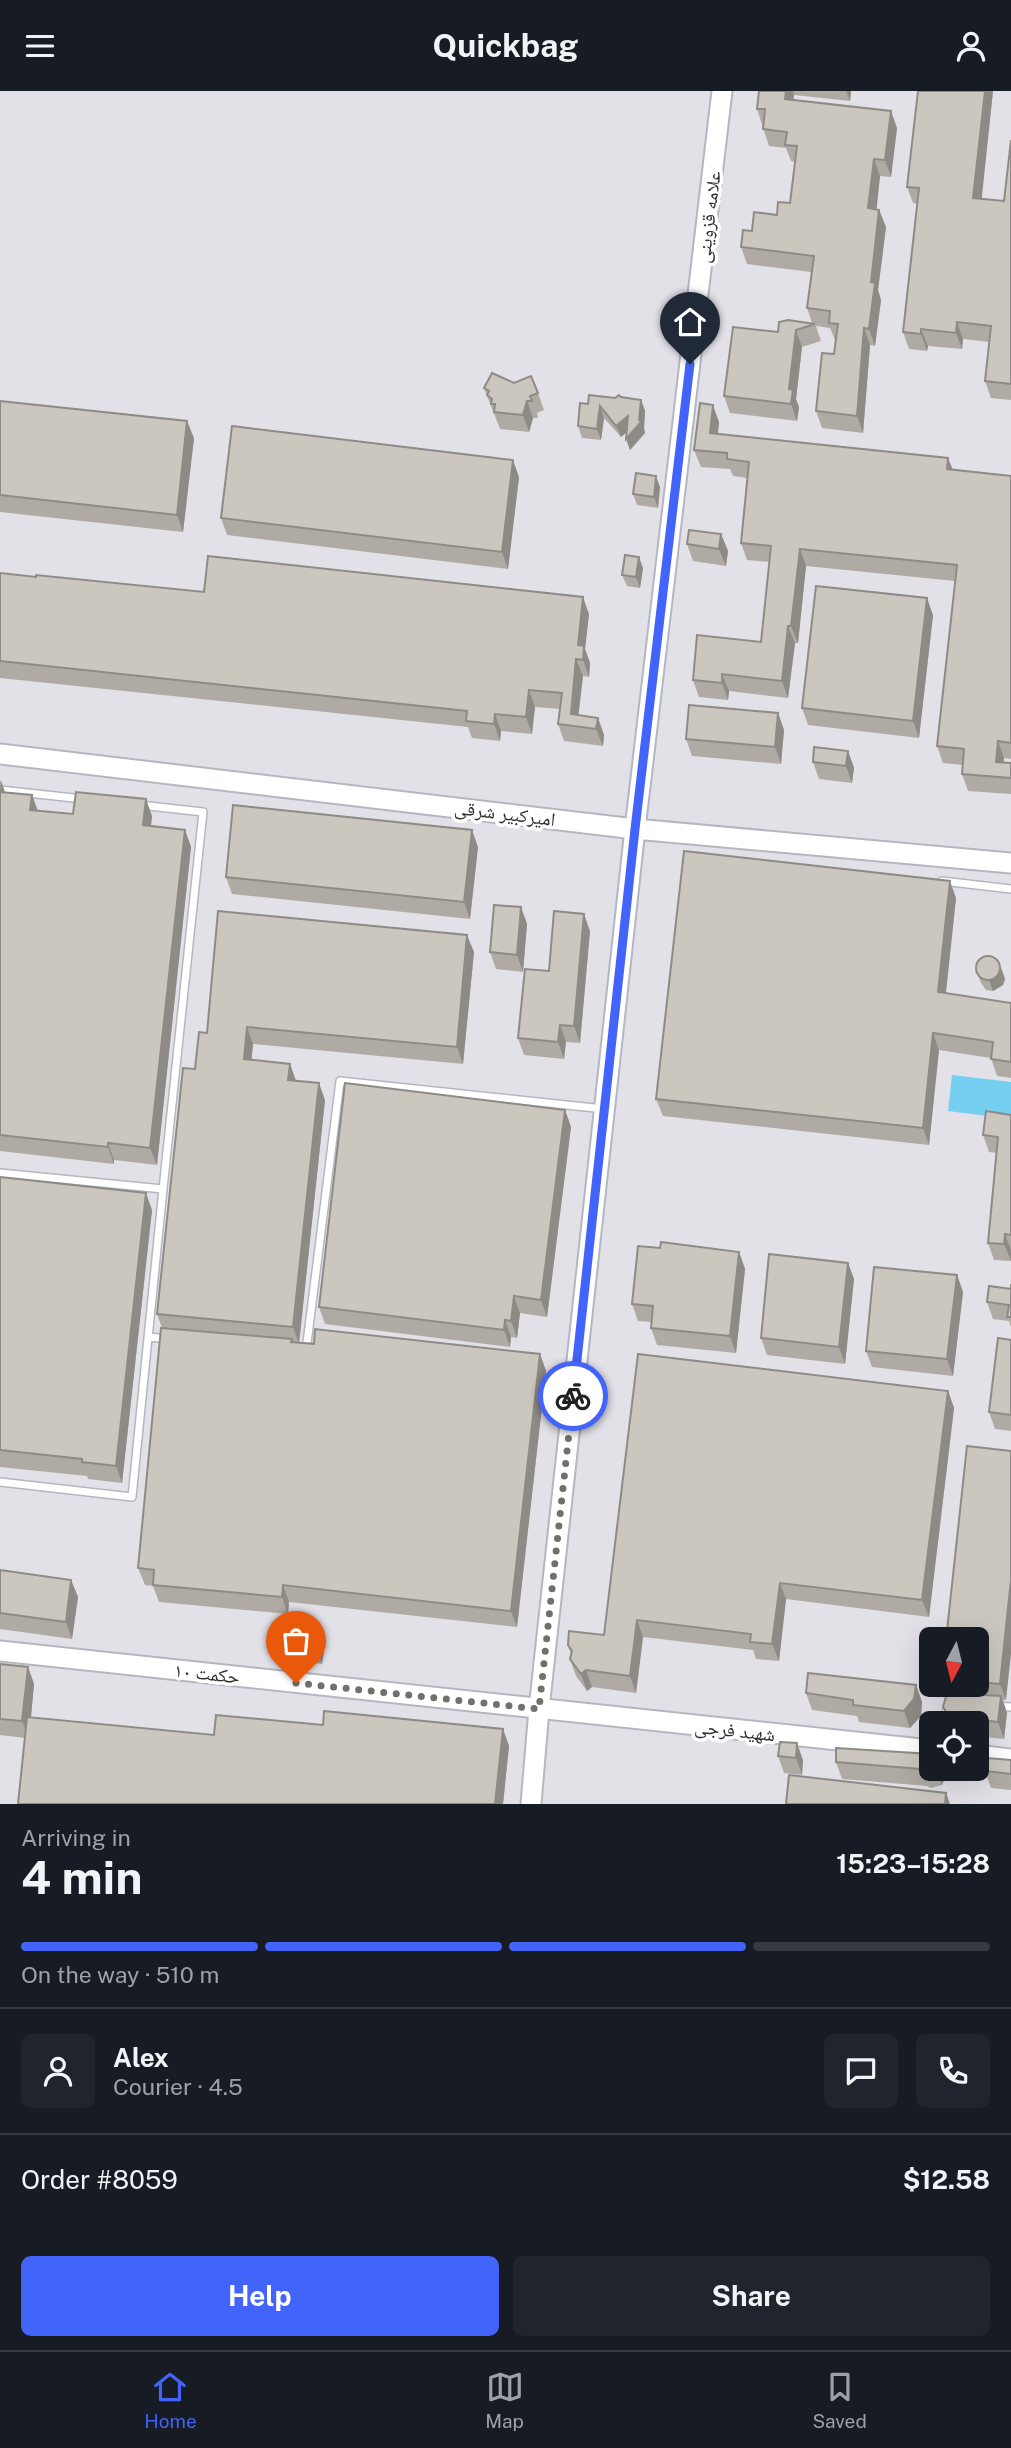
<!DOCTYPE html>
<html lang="en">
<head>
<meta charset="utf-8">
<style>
	:root { --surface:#171b24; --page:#20242c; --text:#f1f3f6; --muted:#9ea1a6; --line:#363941; --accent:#4264fb }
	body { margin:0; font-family:"Public Sans","Noto Naskh Arabic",sans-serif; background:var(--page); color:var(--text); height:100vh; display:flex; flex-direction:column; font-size:26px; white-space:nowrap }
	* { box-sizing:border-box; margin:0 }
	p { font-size:23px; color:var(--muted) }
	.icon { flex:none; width:38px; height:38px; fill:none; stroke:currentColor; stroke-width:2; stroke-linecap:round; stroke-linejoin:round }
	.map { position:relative; height:1713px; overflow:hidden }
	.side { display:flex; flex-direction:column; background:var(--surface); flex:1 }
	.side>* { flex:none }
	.needle { width:46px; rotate:187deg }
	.controls { position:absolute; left:919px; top:1536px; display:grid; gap:14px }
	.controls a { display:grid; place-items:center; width:70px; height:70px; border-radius:10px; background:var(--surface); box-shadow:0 7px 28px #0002; font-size:35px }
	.pin { position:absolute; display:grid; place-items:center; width:60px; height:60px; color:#fff; margin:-72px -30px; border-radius:50% 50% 50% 0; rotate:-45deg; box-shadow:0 0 7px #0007 }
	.pin .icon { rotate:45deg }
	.courier { position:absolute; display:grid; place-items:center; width:70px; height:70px; margin:-35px; border:5px solid #4264fb; border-radius:50%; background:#fff; color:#222; box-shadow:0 2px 9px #0007 }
	.head em { font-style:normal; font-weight:700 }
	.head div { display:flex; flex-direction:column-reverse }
	.head { display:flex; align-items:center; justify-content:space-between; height:119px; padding:0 21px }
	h1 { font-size:46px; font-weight:700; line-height:52px }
	.bar { display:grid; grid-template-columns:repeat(4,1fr); gap:10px 7px; align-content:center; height:84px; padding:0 21px }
	.bar i { height:9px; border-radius:5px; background:var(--line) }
	.bar .on { background:var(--accent) }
	.bar p { grid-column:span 4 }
	.line { display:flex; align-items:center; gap:18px; padding:0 21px; border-top:2px solid var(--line) }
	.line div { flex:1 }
	.round { display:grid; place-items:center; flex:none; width:74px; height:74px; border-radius:10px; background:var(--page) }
	.cta { display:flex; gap:14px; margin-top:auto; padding:14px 21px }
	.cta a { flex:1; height:80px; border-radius:10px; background:var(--accent); color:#fff; font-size:28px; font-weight:700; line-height:80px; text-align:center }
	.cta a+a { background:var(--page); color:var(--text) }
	header { display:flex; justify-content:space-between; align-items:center; height:91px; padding:0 21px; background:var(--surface); font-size:32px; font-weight:700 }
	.tab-bar { display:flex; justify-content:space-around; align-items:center; height:98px; border-top:2px solid var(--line); background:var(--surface); font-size:19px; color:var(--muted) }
	.tab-bar a { display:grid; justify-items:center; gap:4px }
	.tab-bar .on { color:var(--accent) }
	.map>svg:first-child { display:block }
</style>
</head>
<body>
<header><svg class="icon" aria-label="menu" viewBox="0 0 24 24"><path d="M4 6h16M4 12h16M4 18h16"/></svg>Quickbag<svg class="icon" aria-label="person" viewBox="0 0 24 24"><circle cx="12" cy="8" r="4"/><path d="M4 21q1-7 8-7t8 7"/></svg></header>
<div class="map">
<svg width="1011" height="1713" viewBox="0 0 1011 1713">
	<rect width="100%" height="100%" fill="#efe9e1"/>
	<path fill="#e3e1e8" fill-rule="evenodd" d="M0,0h1011v1713h-1011zM931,1549h45v45h-45zM931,1633h45v45h-45z"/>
	<path fill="#75cff0" d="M952,984l59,7v37l-63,-8z"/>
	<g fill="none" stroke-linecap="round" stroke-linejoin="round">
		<defs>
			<path id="lane" d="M0,699l83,9
				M942,790l69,8
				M0,1082l163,16 40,-377 -63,-7
				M148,1246l21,2
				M306,1260l34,-270 264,28
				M0,1391l132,15 31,-308
				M995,1615l16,1
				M943,1633l5,-19"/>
			<path id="secondary" d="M0,663l635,75 376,34
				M0,1560l931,99
				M976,1664l35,4
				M531,1713l8,-95 96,-880 87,-738"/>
		</defs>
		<use href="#lane" stroke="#b4b7c1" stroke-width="10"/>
		<use href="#secondary" stroke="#b4b7c1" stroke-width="23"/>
		<use href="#lane" stroke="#fff" stroke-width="7"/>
		<use href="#secondary" stroke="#fff" stroke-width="19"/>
	</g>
	<path fill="#afaba4" d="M759,0h92l-1,10 -56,-6 -1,4 104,29 -6,49 -11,-1 -4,33 3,1 7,17 -8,63 3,10 -6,46 -5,-1 -7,88 -41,-5 -6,-17 18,-57 2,-14h-1l-5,-12 -14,-2 5,15 -19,6 -6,52 3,8 -2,14 -67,-8 -6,-17 54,-64 34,-9 -5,-15 4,-36 -64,-8 -6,-17 11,-16 25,-16 13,-12 5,-41 -4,-1 -5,-13 -17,-2 -12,-37z
		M918,0h75l-12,108 23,2 7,-61v260l-20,-2 -6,-17 4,-39 -26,-3 -1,10 -34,-3 -1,5 -18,-2 -6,-17 14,-128 -4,-1 -6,-16z
		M514,292l24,10 6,17 -7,3 1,5h-5l-4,14 -29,-3 -16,-41z
		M621,306l20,3 4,11 -1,17 1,5 -15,17 -4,-18 -5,5 -17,-19 -3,22 -19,-2 -4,-12 10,-22z
		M0,310l194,37 -11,94 -183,-20z
		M719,331l-1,12 234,35 59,7v283l-7,-1v5h7v31l-43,-3 -6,-17 1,-9 -20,-2 -6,-17 18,-165 -149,-15 -8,77h-3l-7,55 -59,-7 -1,9 -29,-3 -6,-17 68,-38 8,-80 -22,-2 -6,-17 6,-65 -14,-2 -3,-7 -29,-2 -7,-17z
		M519,386l-11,92 -281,-34 -6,-17z
		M660,396l-2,21 -21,-3 -4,-11z
		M721,443l7,17 -2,15 -33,-5 -6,-17z
		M643,477l-3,20 -13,-2 -5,-11z
		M0,482l36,4 168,15 385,22 -4,35 5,14 -1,14 -6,-1 -5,39 20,3 6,17 -1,11 -39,-5 -6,-17 2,-15 -25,-2 -3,27 -31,-3 -1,10 -28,-3 -4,-11 -468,-49z
		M933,524l-14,123 -111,-13 -6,-17z
		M778,622l6,17 -3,34 -89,-8 -6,-17z
		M848,660l6,17 -2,15 -33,-4 -6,-17z
		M0,690h1l4,11 27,3 6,16 35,3 79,2 -1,10 34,4 6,17 -34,318 -43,-5v4l-114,-13z
		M478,756l-8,72 -238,-25 -6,-17z
		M956,807l-10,95 65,10v75l-14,-2 -6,-18 -52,-8 -10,95 -266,-29 -7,-17z
		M521,816l6,17 -4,48 -27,-3 -6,-17z
		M590,840l-10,112 -14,-1 -2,17 -40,-4 -6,-17 31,-67z
		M474,861l-11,112 -210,-20 -2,16 39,4 6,17 29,19 -26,242 241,12 6,17 -29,256 -228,-25 -1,12 -129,-12 -6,-16 -8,-1 -7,-17 24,-240 -5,-14 38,-245 12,-36z
		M999,871l6,17 -2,6 -10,6 -7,-1 -5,-7 -4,-11z
		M565,1019l6,17 -24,190 -27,-4 -3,25 -6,-1 -1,10 -185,-23 -6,-17z
		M1011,1024v146l-17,-1 -6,-17 9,-90 -8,-1 -6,-17z
		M0,1086l152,33 -30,273 -34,-4 -1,-3 -87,-9z
		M660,1157l79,4 6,17 -9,84 -79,-8 -6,-17 1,-6 -14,-1 -6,-17z
		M848,1172l6,16 -9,85 -78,-9 -6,-17z
		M957,1184l6,17 -10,84 -81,-9 -6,-16z
		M1011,1193v43l-2,-6 -16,-2 -6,-17 24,-13z
		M1011,1249v91l-16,-2 -6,-17z
		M948,1300l6,17 -25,209 -143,-18 -7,62 -23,-2 -3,-9 -110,-13 -7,56 -44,-6 -5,4 -11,-15 -6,-17 1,-5 -3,-9 36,-10z
		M967,1355l39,254h-3l4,13 -3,26 -28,-3v-12h-27l-6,-17 5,-14 -3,-8h31v-45z
		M0,1479l71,10 7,17 -6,42 -72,-10z
		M305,1547l19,13 -2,13 -37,-5 -4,-11z
		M0,1573l28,3 6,17 -3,33 183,18 109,-10 180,4 6,17 -6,58h-485l7,-66 -25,-3z
		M916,1594l6,17 -1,14 -11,12 -51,-6 -2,-6 -45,-6 -6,-17z
		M780,1651l23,18 -1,15 -18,-2 -6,-17z
		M1011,1669v30l-20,-2 -6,-17z
		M836,1671l106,7 2,11 -2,5 -11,3 -4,-2 -85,-7z"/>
	<path fill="#8e8b86" d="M786,0h7l1,4 -2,20 -7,-16z
		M846,0h5l-1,10z
		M985,0h8l-13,124 -7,-17z
		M891,20l6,17 -6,49 -6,-17z
		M874,68l6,17 -5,49 -7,-17z
		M879,119l7,17 -8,63 3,10 -6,46 -6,-17 2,-47z
		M957,231l6,17 -1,10 -6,-16z
		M864,237l6,17 -7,88 -6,-17z
		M921,238l7,17 -1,5 -6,-17z
		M796,239l6,17 -6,52 3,8 -2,14 -6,-17 -2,-15z
		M641,309l4,11 -1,17 1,5 -15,17 -4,-11 13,-19z
		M527,310l6,17 -4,14 -6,-17z
		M713,314l6,17 -3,28 -6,-17z
		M600,315l4,12 -3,22 -4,-11z
		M628,325l5,11 -12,10 -5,-11z
		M187,330l7,17 -11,94 -6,-17z
		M948,367l7,17 -8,-6z
		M513,369l6,17 -11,92 -6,-17z
		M656,385l4,11 -2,21 -4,-11z
		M721,443l7,17 -2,15 -7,-17z
		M800,458l6,17 -8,77 -7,-17z
		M639,466l4,11 -3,20 -4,-11z
		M583,506l6,17 -4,35 5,14 -1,14 -11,-32z
		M927,507l6,17 -14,123 -6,-17z
		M788,535l7,17 -7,55 -6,-17z
		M576,568l7,17 -6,51 -6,-13z
		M722,583l7,17 -1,9 -6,-17z
		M529,599l6,17 -3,27 -6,-17z
		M778,622l6,17 -3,34 -6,-17z
		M495,623l6,17 -1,10 -6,-17z
		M598,627l6,17 -1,11 -7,-17z
		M998,650l6,17 -2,21 -6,-17z
		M848,660l6,17 -2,15 -6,-17z
		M1,690l6,17 -7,-6z
		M32,704l6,17 -8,-2z
		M146,708l6,17 -3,26 -6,-17z
		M185,739l6,17 -34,318 -7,-17z
		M472,739l6,17 -8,72 -6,-17z
		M950,790l6,17 -12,111 -6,-17z
		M521,816l6,17 -4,48 -6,-17z
		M584,823l6,17 -10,112 -6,-17z
		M467,844l7,17 -11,112 -6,-17z
		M1001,877l4,11 -2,6 -10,6 -4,-11z
		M560,934l6,17 -2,17 -6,-17z
		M247,936l6,17 -3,32 -6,-17z
		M933,942l6,17 -10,95 -6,-17z
		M290,973l6,17 -8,-1z
		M319,992l6,17 -26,244 -6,-17z
		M565,1019l6,17 -24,190 -6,-17z
		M108,1052l6,17v4l-6,-17z
		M146,1102l6,17 -30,273 -6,-17z
		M1005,1143l6,16v11l-7,-17z
		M739,1161l6,17 -9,84 -6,-17z
		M848,1172l6,16 -9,85 -6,-17z
		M957,1184l6,17 -10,84 -6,-17z
		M514,1205l6,17 -3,25 -6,-17z
		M505,1229l6,17 -1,10 -6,-17z
		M540,1263l6,17 -29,256 -6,-16z
		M948,1300l6,17 -25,209 -7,-17z
		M1011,1488v75l-5,46 -6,-16z
		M71,1489l7,17 -6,42 -6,-17z
		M780,1492l6,16 -7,62 -7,-17z
		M283,1494l6,17 -1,12 -6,-17z
		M637,1529l6,17 -7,56 -6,-17z
		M320,1549l4,11 -2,13 -4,-11z
		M28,1576l6,17 -5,54 -7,-17z
		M586,1579l6,17 -5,4 -6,-17z
		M916,1594l6,17 -1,14 -11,12 -6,-17z
		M1001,1605l6,17 -3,26 -6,-17z
		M503,1638l6,17 -6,58h-8z
		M797,1652l6,17 -1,15 -6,-17z
		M937,1678h5l2,11 -2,5z
		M946,1702l4,11h-5z"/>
	<path fill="#cbc7bf" stroke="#8e8b86" stroke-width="2" d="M759,0h27l-1,8 106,12 -6,49 -11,-1 -6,49 11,2 -8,72 4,1 -6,46 -5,-1 -7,88 -41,-5 6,-58 12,1 4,-30 -9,-1 1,-12 -23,-3 7,-52 -73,-9 2,-17 9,1 2,-19 23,3 1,-13 12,1 7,-57 -12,-1 2,-13 -24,-3 2,-20h-8z
		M918,0h67l-12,107 31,3 7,-61v244l-26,-3 6,-55 -34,-4 -1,11 -35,-4v5l-18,-2 16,-144 -12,-1z
		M788,229l27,4 -19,6 -7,59 4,1 -2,14 -67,-8 9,-69 45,5 1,-10z
		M492,282l22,10 17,-7 7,17 -8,3 2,5h-5l-4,14 -29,-3 1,-8h-4l1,-5 -5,-4 2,-4 -5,-3z
		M589,304l26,3 4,-3 2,2 20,3 -2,20 2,2 -15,17 2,-23 -12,10 -16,-20 -3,23 -19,-3 2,-23 8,1z
		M0,310l187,20 -10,94 -177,-20z
		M700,312l13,2 -3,28 238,25 -1,11 64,7v267l-13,-2 -2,21 15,1v15l-49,-4 2,-25 -27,-3 20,-181 -157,-16 -9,77h-3l-6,55 -60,-7v9l-29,-3 4,-45 64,7 10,-96 -30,-3 8,-81 -22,-3v-6l-33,-3z
		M232,335l281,34 -11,92 -281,-34z
		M636,382l20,3 -2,21 -21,-3z
		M689,439l32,4 -2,15 -32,-5z
		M625,464l14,2 -3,20 -14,-2z
		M208,465l375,41 -5,48 6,1 -1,14 -7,-1 -5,55 27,4 -2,11 -38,-5 4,-31 -33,-3 -3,27 -31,-3 -1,10 -28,-3 1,-10 -467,-50v-88l36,4v-2l168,17z
		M816,495l111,12 -14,123 -111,-13z
		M689,614l89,8 -3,34 -89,-8z
		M814,656l34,4 -2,15 -33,-4z
		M0,701l32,3 -2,15 43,4 3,-22 70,7 -3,26 42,5 -35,318 -42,-5v4l-108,-12z
		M233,714l239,25 -8,72 -238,-25z
		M684,760l266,30 -12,111 73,11v59l-20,-3 2,-17 -60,-9 -10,95 -267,-29z
		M494,814l27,2 -4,48 -27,-3z
		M218,820l249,24 -10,112 -210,-20 -3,32 46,5 -2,16 31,3 -26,244 -136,-13 26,-246 12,1 4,-37 8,1z
		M554,820l30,3 -10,112 -14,-1 -2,17 -40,-4 7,-69 24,2z
		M976 877a12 12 0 1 1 24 0a12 12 0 1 1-24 0Z
		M345,992l220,27 -24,190 -27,-4 -3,25 -6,-1 -1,10 -185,-23z
		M986,1020l25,4v120l-6,-1 -1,10 -16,-1 10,-106 -15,-2z
		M0,1086l146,16 -30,273 -34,-4v-3l-82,-9z
		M661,1151l78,10 -9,84 -79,-8 2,-22 -21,-2 6,-58 22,2z
		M769,1163l79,9 -9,84 -78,-9z
		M874,1176l83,8 -10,84 -81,-8z
		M1011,1193v33h-4l2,-12 -22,-3 2,-16 22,3z
		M161,1237l131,11 -1,3 23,2 1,-15 225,25 -29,257 -228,-26 -1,12 -129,-12 1,-15 -16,-2z
		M998,1247l13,2v75l-22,-3z
		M638,1263l310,37 -26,209 -142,-17 -8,61 -22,-2 1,-8 -114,-14 -7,56 -44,-6 -5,4 -11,-15 2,-8 -4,-6 1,-14 35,4z
		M967,1355l44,5v128l-11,105 -24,-2v-42h-30z
		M0,1479l71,10 -5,42 -66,-9z
		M284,1536l19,3 -1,8 18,2 -2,13 -37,-5z
		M0,1573l28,3 -6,54 -22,-2z
		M808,1582l108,12 -2,14 -10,12 -51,-6v-5l-47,-7z
		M947,1602l54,3 -3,26 -49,-6 -6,-9z
		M324,1620l179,18 -8,75h-477l9,-87 187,18 2,-20 107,10z
		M780,1651l17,1 -1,15 -18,-2z
		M836,1657l95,6v15h2l-8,2 -4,-2 -85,-7z
		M987,1667l24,2v14l-26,-3z
		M789,1684l157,18 -1,11h-159z"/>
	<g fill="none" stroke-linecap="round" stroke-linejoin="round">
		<path stroke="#726f6d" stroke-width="7" stroke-dasharray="0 12.6" d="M296,1592l243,26 34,-313"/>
		<path stroke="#4264fb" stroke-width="9" d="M573,1305l62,-567 55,-465"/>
	</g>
	<g text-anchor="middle" stroke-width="7" stroke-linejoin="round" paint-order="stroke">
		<g font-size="19" fill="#2e2e2e" stroke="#fff">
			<text transform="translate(708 126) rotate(-83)" y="7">علامه قزوینی</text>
			<text transform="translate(505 722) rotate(7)" y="7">امیرکبیر شرقی</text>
			<text transform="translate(207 1582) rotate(6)" y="7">حکمت ۱۰</text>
			<text transform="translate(735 1639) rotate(6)" y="7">شهید فرجی</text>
		</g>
	</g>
</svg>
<div class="controls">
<a><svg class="needle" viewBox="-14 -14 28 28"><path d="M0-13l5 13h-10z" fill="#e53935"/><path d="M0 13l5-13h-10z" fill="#9ea1a6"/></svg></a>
<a><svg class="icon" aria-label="locate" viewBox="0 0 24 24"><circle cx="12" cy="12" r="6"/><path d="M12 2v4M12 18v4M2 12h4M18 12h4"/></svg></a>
</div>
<div class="pin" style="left:296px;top:1592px;background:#ea580c"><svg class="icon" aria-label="bag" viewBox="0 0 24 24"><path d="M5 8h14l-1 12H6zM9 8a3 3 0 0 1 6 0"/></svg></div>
<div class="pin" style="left:690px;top:273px;background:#1f2937"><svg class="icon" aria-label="home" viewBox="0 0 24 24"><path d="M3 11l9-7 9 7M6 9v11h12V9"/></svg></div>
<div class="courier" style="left:573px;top:1305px"><svg class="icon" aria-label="bike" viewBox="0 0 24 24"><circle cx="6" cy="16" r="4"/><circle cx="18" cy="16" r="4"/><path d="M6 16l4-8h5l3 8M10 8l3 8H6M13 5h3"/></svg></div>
</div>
<section class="side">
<div class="head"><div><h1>4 min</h1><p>Arriving in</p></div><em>15:23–15:28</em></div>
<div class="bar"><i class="on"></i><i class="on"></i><i class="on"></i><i></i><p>On the way · 510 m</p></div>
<div class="line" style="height:126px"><a class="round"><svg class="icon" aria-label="person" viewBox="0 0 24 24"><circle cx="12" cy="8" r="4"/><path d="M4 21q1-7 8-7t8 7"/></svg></a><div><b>Alex</b><p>Courier · 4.5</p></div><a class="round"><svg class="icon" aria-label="chat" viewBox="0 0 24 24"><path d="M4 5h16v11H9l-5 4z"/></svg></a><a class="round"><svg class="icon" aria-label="phone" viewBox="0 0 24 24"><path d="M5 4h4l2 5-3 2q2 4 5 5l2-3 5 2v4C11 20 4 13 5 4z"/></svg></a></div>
<div class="line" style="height:91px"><div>Order #8059</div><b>$12.58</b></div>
<div class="cta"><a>Help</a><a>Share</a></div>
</section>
<nav class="tab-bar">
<a class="on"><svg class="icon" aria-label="home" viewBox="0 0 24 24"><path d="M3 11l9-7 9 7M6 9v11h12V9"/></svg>Home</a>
<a><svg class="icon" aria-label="map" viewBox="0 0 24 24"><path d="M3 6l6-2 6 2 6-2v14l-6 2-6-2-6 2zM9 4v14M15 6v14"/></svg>Map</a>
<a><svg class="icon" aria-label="saved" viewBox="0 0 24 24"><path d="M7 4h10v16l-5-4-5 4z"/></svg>Saved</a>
</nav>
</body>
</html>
